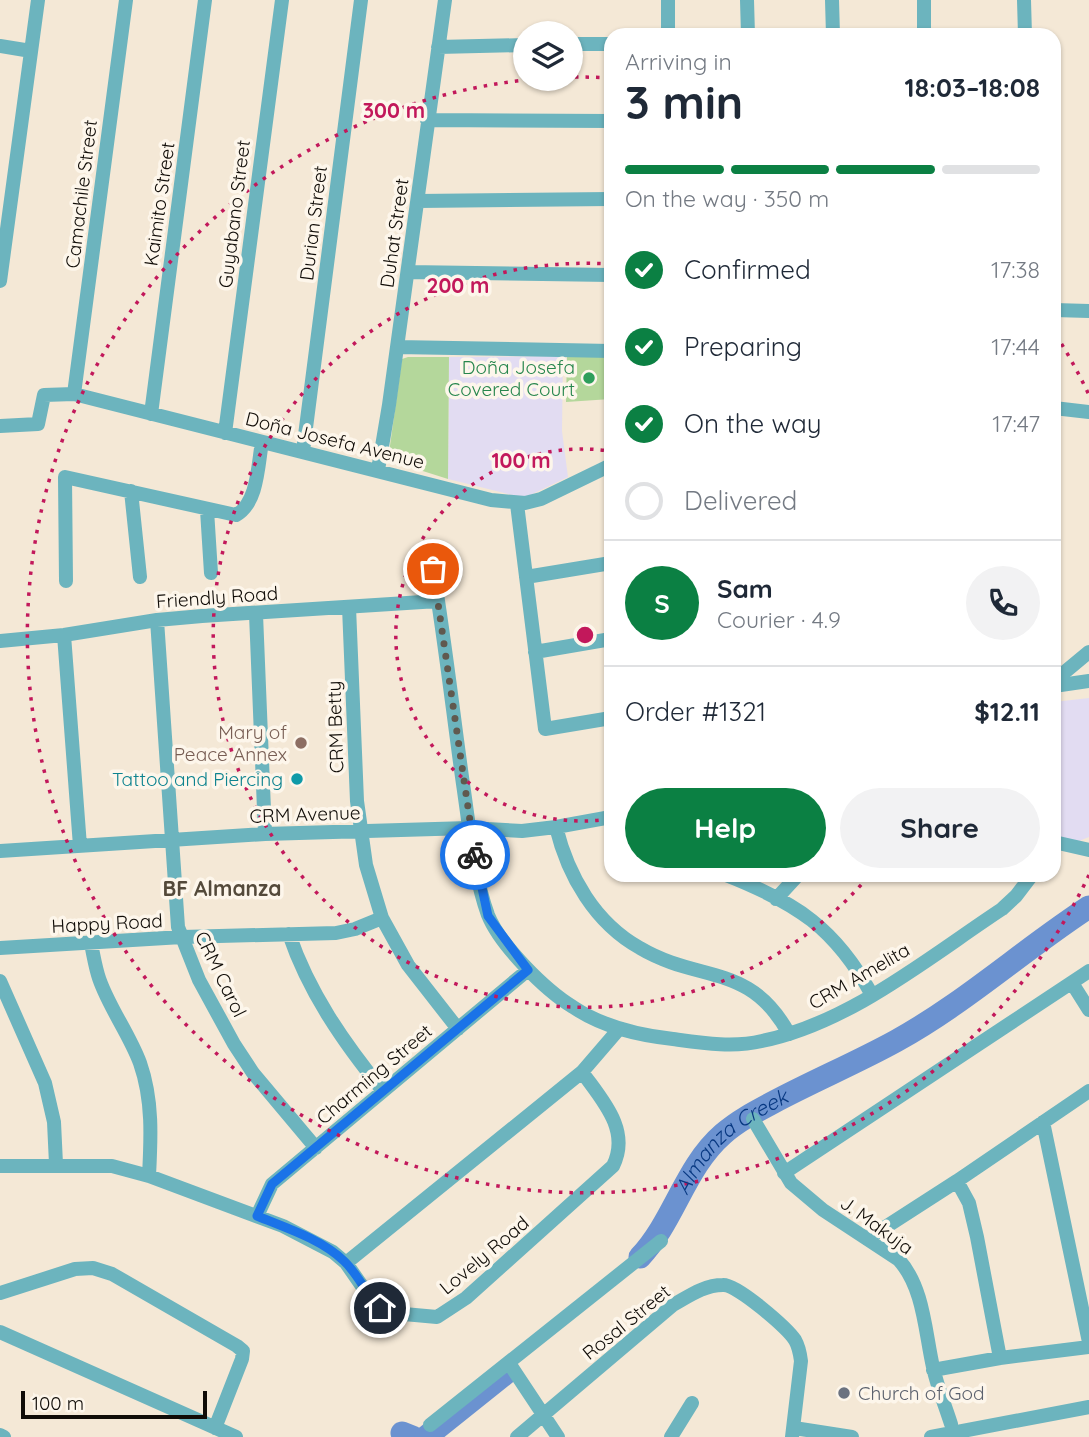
<!DOCTYPE html>
<html lang="en">
<head>
<meta charset="utf-8">
<style>
	:root { --surface:#fff; --page:#f2f2f3; --text:#1f2937; --muted:#747a83; --line:#e0e1e3; --accent:#0b8043 }
	body { margin:0; font-family:Quicksand,sans-serif; background:var(--page); color:var(--text); height:100vh; display:flex; flex-direction:column; font-size:26px; white-space:nowrap }
	* { box-sizing:border-box; margin:0 }
	p { font-size:23px; color:var(--muted) }
	.icon { flex:none; width:38px; height:38px; fill:none; stroke:currentColor; stroke-width:2; stroke-linecap:round; stroke-linejoin:round }
	.map { position:relative; flex:1; overflow:hidden }
	.sheet { position:absolute; left:604px; top:28px; width:457px; height:854px; display:flex; flex-direction:column; background:var(--surface); border-radius:21px; box-shadow:0 2px 5px #0004 }
	.sheet>* { flex:none }
	.fabs { position:absolute; left:513px; top:21px; display:grid; gap:14px }
	.fabs a { display:grid; place-items:center; width:70px; height:70px; border-radius:50%; background:var(--surface); box-shadow:0 2px 5px #0004; font-size:35px }
	.scale { position:absolute; left:21px; bottom:18px; width:186px; box-sizing:border-box; padding-left:7px; border:4px solid #100c07; border-top:0; font-size:19px; line-height:24px; white-space:nowrap; color:#100c07; -webkit-text-stroke:5px #fdf6eb; paint-order:stroke }
	.pin { position:absolute; display:grid; place-items:center; width:60px; height:60px; color:#fff; margin:-30px; border:4px solid #fff; border-radius:50%; box-shadow:0 2px 7px #0007 }
	.courier { position:absolute; display:grid; place-items:center; width:70px; height:70px; margin:-35px; border:5px solid #1a73e8; border-radius:50%; background:#fff; color:#222; box-shadow:0 2px 9px #0007 }
	.head em { font-style:normal; font-weight:800 }
	.head div { display:flex; flex-direction:column-reverse }
	.head { display:flex; align-items:center; justify-content:space-between; height:119px; padding:0 21px }
	h1 { font-size:46px; font-weight:800; line-height:52px }
	.bar { display:grid; grid-template-columns:repeat(4,1fr); gap:10px 7px; align-content:center; height:84px; padding:0 21px }
	.bar i { height:9px; border-radius:5px; background:var(--line) }
	.bar .on { background:var(--accent) }
	.bar p { grid-column:span 4 }
	.line { display:flex; align-items:center; gap:18px; padding:0 21px; border-top:2px solid var(--line) }
	.line div { flex:1 }
	.round { display:grid; place-items:center; flex:none; width:74px; height:74px; border-radius:37px; background:var(--page) }
	ol { padding:0 21px; list-style:none }
	li { display:flex; align-items:center; gap:21px; height:77px }
	li p { margin-inline-start:auto }
	li .icon { padding:7px; border-radius:50%; background:var(--accent); color:#fff; stroke-width:4 }
	li:last-child { color:var(--muted) }
	li i { width:38px; height:38px; border:4px solid var(--line); border-radius:50% }
	.button { display:flex; gap:14px; margin-top:auto; padding:14px 21px }
	.button a { flex:1; height:80px; border-radius:42px; background:var(--accent); color:#fff; font-size:28px; font-weight:800; line-height:80px; text-align:center }
	.button a+a { background:var(--page); color:var(--text) }
	.map>svg:first-child { display:block }
</style>
</head>
<body>
<div class="map">
<svg width="1089" height="1437" viewBox="0 0 1089 1437">
	<rect width="100%" height="100%" fill="#f4e8d6"/>
	<path fill="#e2dcf2" d="M563,356l-1,75 6,46 -44,21 -76,-19 1,-122z
		M1089,698v139l-17,7 -18,-9v-133z"/>
	<path fill="#b4d79b" d="M567,356h44v43l-45,3z
		M408,357h41l-1,122 -60,-19 14,-101z"/>
	<g fill="none" stroke-linecap="round" stroke-linejoin="round">
		<g stroke="#6b92d0" stroke-width="23">
			<path id="s1" d="M640,1257c34,-36 45,-90 83,-123 15,-13 32,-22 49,-31 41,-22 84,-40 124,-62 69,-38 127,-91 193,-134"/>
			<path d="M402,1433l10,4"/>
			<path d="M426,1437l80,-64"/>
		</g>
		<path stroke="#6cb4be" stroke-width="14" d="M668,0v35
			M747,0l1,35
			M832,0l1,35
			M924,0v35
			M1024,0l1,35
			M570,44h41
			M0,46l31,5
			M438,47l87,-2
			M427,120l184,1
			M418,201l193,-2
			M408,272l203,3
			M0,281l38,-281
			M1054,310l35,1
			M397,347l214,4
			M74,394l52,-394
			M1054,408l35,4
			M151,414l54,-414
			M0,426l38,-2 6,-29 30,-1 417,106 34,3 16,-4 70,-34
			M225,433l57,-433
			M303,451l58,-451
			M378,470l11,-65 56,-405
			M131,491l9,86
			M517,504l28,225 66,-11
			M207,510l4,63
			M433,569c12,72 20,144 30,215 6,40 11,93 25,131 12,30 57,75 85,92 30,20 64,28 100,32 29,4 60,9 89,2 88,-18 167,-84 240,-132l14,-13 16,-21
			M526,577l85,-14
			M66,581l-1,-104 171,38c22,-12 22,-51 26,-73
			M349,607l8,194 9,64 16,53 26,47 50,64
			M256,614l9,220
			M157,620l21,307 21,53 35,64 19,29 63,75
			M64,635l16,211
			M0,641l64,-6 93,-15 45,-4 236,-15
			M535,652l76,-13
			M1054,681l35,-29
			M1054,686l35,-5
			M556,827c12,49 39,96 84,121 59,35 110,14 149,86
			M1054,842l35,8
			M0,851l265,-17 204,-6 53,3 34,-4 55,-10
			M726,875c71,28 109,53 146,120
			M776,899l22,-24
			M289,934c20,59 55,109 94,157
			M91,943c2,11 4,22 7,32 8,28 31,58 42,88 13,37 11,75 9,113
			M0,948l182,-11 154,-4 19,-4 27,-11
			M0,981l45,102 9,39 2,42
			M1072,983l17,27
			M753,1119l38,64 32,27 76,50c25,28 26,72 34,107 4,19 12,38 18,57
			M1043,1122l46,220
			M0,1166h112l37,10 134,50 50,26 13,11 25,36 9,9 13,5 44,4 29,-19 147,-132c18,-36 -11,-66 -31,-94
			M784,1173l305,-202
			M957,1181l12,22 8,34 23,121
			M257,1216l15,-32 256,-214
			M867,1239l90,-58 132,-90
			M346,1263l236,-191 37,-43
			M0,1293l75,-24 18,-1 19,6 125,72 6,5 -1,8 -27,69
			M0,1332l236,105
			M509,1363l49,74
			M933,1370l67,-12 89,-11
			M430,1425l231,-184
			M794,1428l58,9
			M0,1435l4,2
			M517,1437l156,-132c16,-9 31,-20 50,-20 14,-1 64,43 72,55 4,7 5,13 6,21l-9,76
			M671,1437l21,-34
			M931,1437l158,-30"/>
	</g>
	<g fill="none" stroke-linecap="round" stroke-linejoin="round">
		<path stroke="#60594f" stroke-width="7" stroke-dasharray="0 12.6" d="M433,569l42,286"/>
		<path stroke="#1a73e8" stroke-width="9" d="M380,1308c-14,-14 -22,-34 -36,-47 -23,-22 -58,-33 -87,-45l15,-32 256,-214 -40,-54 -13,-61"/>
	</g>
	<g fill="none" stroke="#c2185b" stroke-width="3.5" stroke-dasharray="3.5 7">
		<path d="M609 819A186 186 0 1 1 609 451"/>
		<path d="M868 877A372 372 0 1 1 608 264"/>
		<path d="M1089 875A558 558 0 1 1 536 79M575 77A558 558 0 0 1 609 78M1056 335A558 558 0 0 1 1089 395"/>
	</g>
	<circle fill="#2e9e5b" stroke="#fdf6eb" stroke-width="2.5" cx="589" cy="378" r="7"/>
	<circle fill="#8d6e63" stroke="#fdf6eb" stroke-width="2.5" cx="301" cy="743" r="7"/>
	<circle fill="#0f9aa8" stroke="#fdf6eb" stroke-width="2.5" cx="297" cy="779" r="7"/>
	<circle fill="#6b7280" stroke="#fdf6eb" stroke-width="2.5" cx="844" cy="1393" r="7"/>
	<g text-anchor="middle" stroke-width="7" stroke-linejoin="round" paint-order="stroke">
		<g font-size="19" fill="#100c07" stroke="#fdf6eb">
			<text transform="translate(81 194) rotate(-83)" y="7">Camachile Street</text>
			<text transform="translate(159 204) rotate(-82)" y="7">Kaimito Street</text>
			<text transform="translate(234 214) rotate(-83)" y="7">Guyabano Street</text>
			<text transform="translate(313 223) rotate(-83)" y="7">Durian Street</text>
			<text transform="translate(394 233) rotate(-82)" y="7">Duhat Street</text>
			<text transform="translate(335 440) rotate(14)" y="7">Doña Josefa Avenue</text>
			<text transform="translate(217 597) rotate(-4)" y="7">Friendly Road</text>
			<text transform="translate(335 727) rotate(-92)" y="7">CRM Betty</text>
			<text transform="translate(305 814) rotate(-2)" y="7">CRM Avenue</text>
			<text transform="translate(107 923) rotate(-3)" y="7">Happy Road</text>
			<text transform="translate(221 974) rotate(64)" y="7">CRM Carol</text>
			<text transform="translate(859 976) rotate(-30)" y="7">CRM Amelita</text>
			<text transform="translate(374 1074) rotate(-40)" y="7">Charming Street</text>
			<text transform="translate(877 1225) rotate(36)" y="7">J. Makuja</text>
			<text transform="translate(484 1255) rotate(-40)" y="7">Lovely Road</text>
			<text transform="translate(626 1322) rotate(-39)" y="7">Rosal Street</text>
		</g>
		<g font-size="19" fill="#27864d" stroke="#fdf6eb" text-anchor="end">
			<text x="575" y="374">Doña Josefa<tspan x="575" dy="22">Covered Court</tspan></text>
		</g>
		<g font-size="19" fill="#785e54" stroke="#fdf6eb" text-anchor="end">
			<text x="287" y="739">Mary of<tspan x="287" dy="22">Peace Annex</tspan></text>
		</g>
		<g font-size="19" fill="#0d838f" stroke="#fdf6eb" text-anchor="end">
			<text x="283" y="786">Tattoo and Piercing</text>
		</g>
		<g font-size="19" fill="#5b616d" stroke="#fdf6eb" text-anchor="start">
			<text x="858" y="1400">Church of God</text>
		</g>
		<g font-size="21" font-weight="bold" fill="#544a3b" stroke="#fdf6eb">
			<text x="222" y="896">BF Almanza</text>
		</g>
		<g font-size="21" font-style="italic" fill="#083982" stroke="#fdf6eb">
			<text dy="7" stroke="none"><textPath href="#s1" startOffset="150">Almanza Creek</textPath></text>
		</g>
	</g>
	<circle cx="585" cy="635" r="10" fill="#c2185b" stroke="#fdf6eb" stroke-width="3.5"/>
	<g font-size="21" text-anchor="middle" font-weight="bold" fill="#c2185b" stroke="#fdf6eb" stroke-width="7" stroke-linejoin="round" paint-order="stroke">
		<text x="394" y="118">300 m</text>
		<text x="458" y="293">200 m</text>
		<text x="521" y="468">100 m</text>
	</g>
</svg>
<div class="fabs">
<a><svg class="icon" aria-label="layers" viewBox="0 0 24 24"><path d="M12 4l9 5-9 5-9-5zM3 14l9 5 9-5"/></svg></a>
</div>
<div class="scale">100 m</div>
<div class="pin" style="left:433px;top:569px;background:#ea580c"><svg class="icon" aria-label="bag" viewBox="0 0 24 24"><path d="M5 8h14l-1 12H6zM9 8a3 3 0 0 1 6 0"/></svg></div>
<div class="pin" style="left:380px;top:1308px;background:#1f2937"><svg class="icon" aria-label="home" viewBox="0 0 24 24"><path d="M3 11l9-7 9 7M6 9v11h12V9"/></svg></div>
<div class="courier" style="left:475px;top:855px"><svg class="icon" aria-label="bike" viewBox="0 0 24 24"><circle cx="6" cy="16" r="4"/><circle cx="18" cy="16" r="4"/><path d="M6 16l4-8h5l3 8M10 8l3 8H6M13 5h3"/></svg></div>
<section class="sheet">
<div class="head"><div><h1>3 min</h1><p>Arriving in</p></div><em>18:03–18:08</em></div>
<div class="bar"><i class="on"></i><i class="on"></i><i class="on"></i><i></i><p>On the way · 350 m</p></div>
<ol>
<li><svg class="icon" aria-label="check" viewBox="0 0 24 24"><path d="M5 12l5 5 9-10"/></svg>Confirmed<p>17:38</p></li>
<li><svg class="icon" aria-label="check" viewBox="0 0 24 24"><path d="M5 12l5 5 9-10"/></svg>Preparing<p>17:44</p></li>
<li><svg class="icon" aria-label="check" viewBox="0 0 24 24"><path d="M5 12l5 5 9-10"/></svg>On the way<p>17:47</p></li>
<li><i></i>Delivered</li>
</ol>
<div class="line" style="height:126px"><b class="round" style="background:var(--accent);color:#fff">S</b><div><b>Sam</b><p>Courier · 4.9</p></div><a class="round"><svg class="icon" aria-label="phone" viewBox="0 0 24 24"><path d="M5 4h4l2 5-3 2q2 4 5 5l2-3 5 2v4C11 20 4 13 5 4z"/></svg></a></div>
<div class="line" style="height:91px"><div>Order #1321</div><b>$12.11</b></div>
<div class="button"><a>Help</a><a>Share</a></div>
</section>
</div>
</body>
</html>
